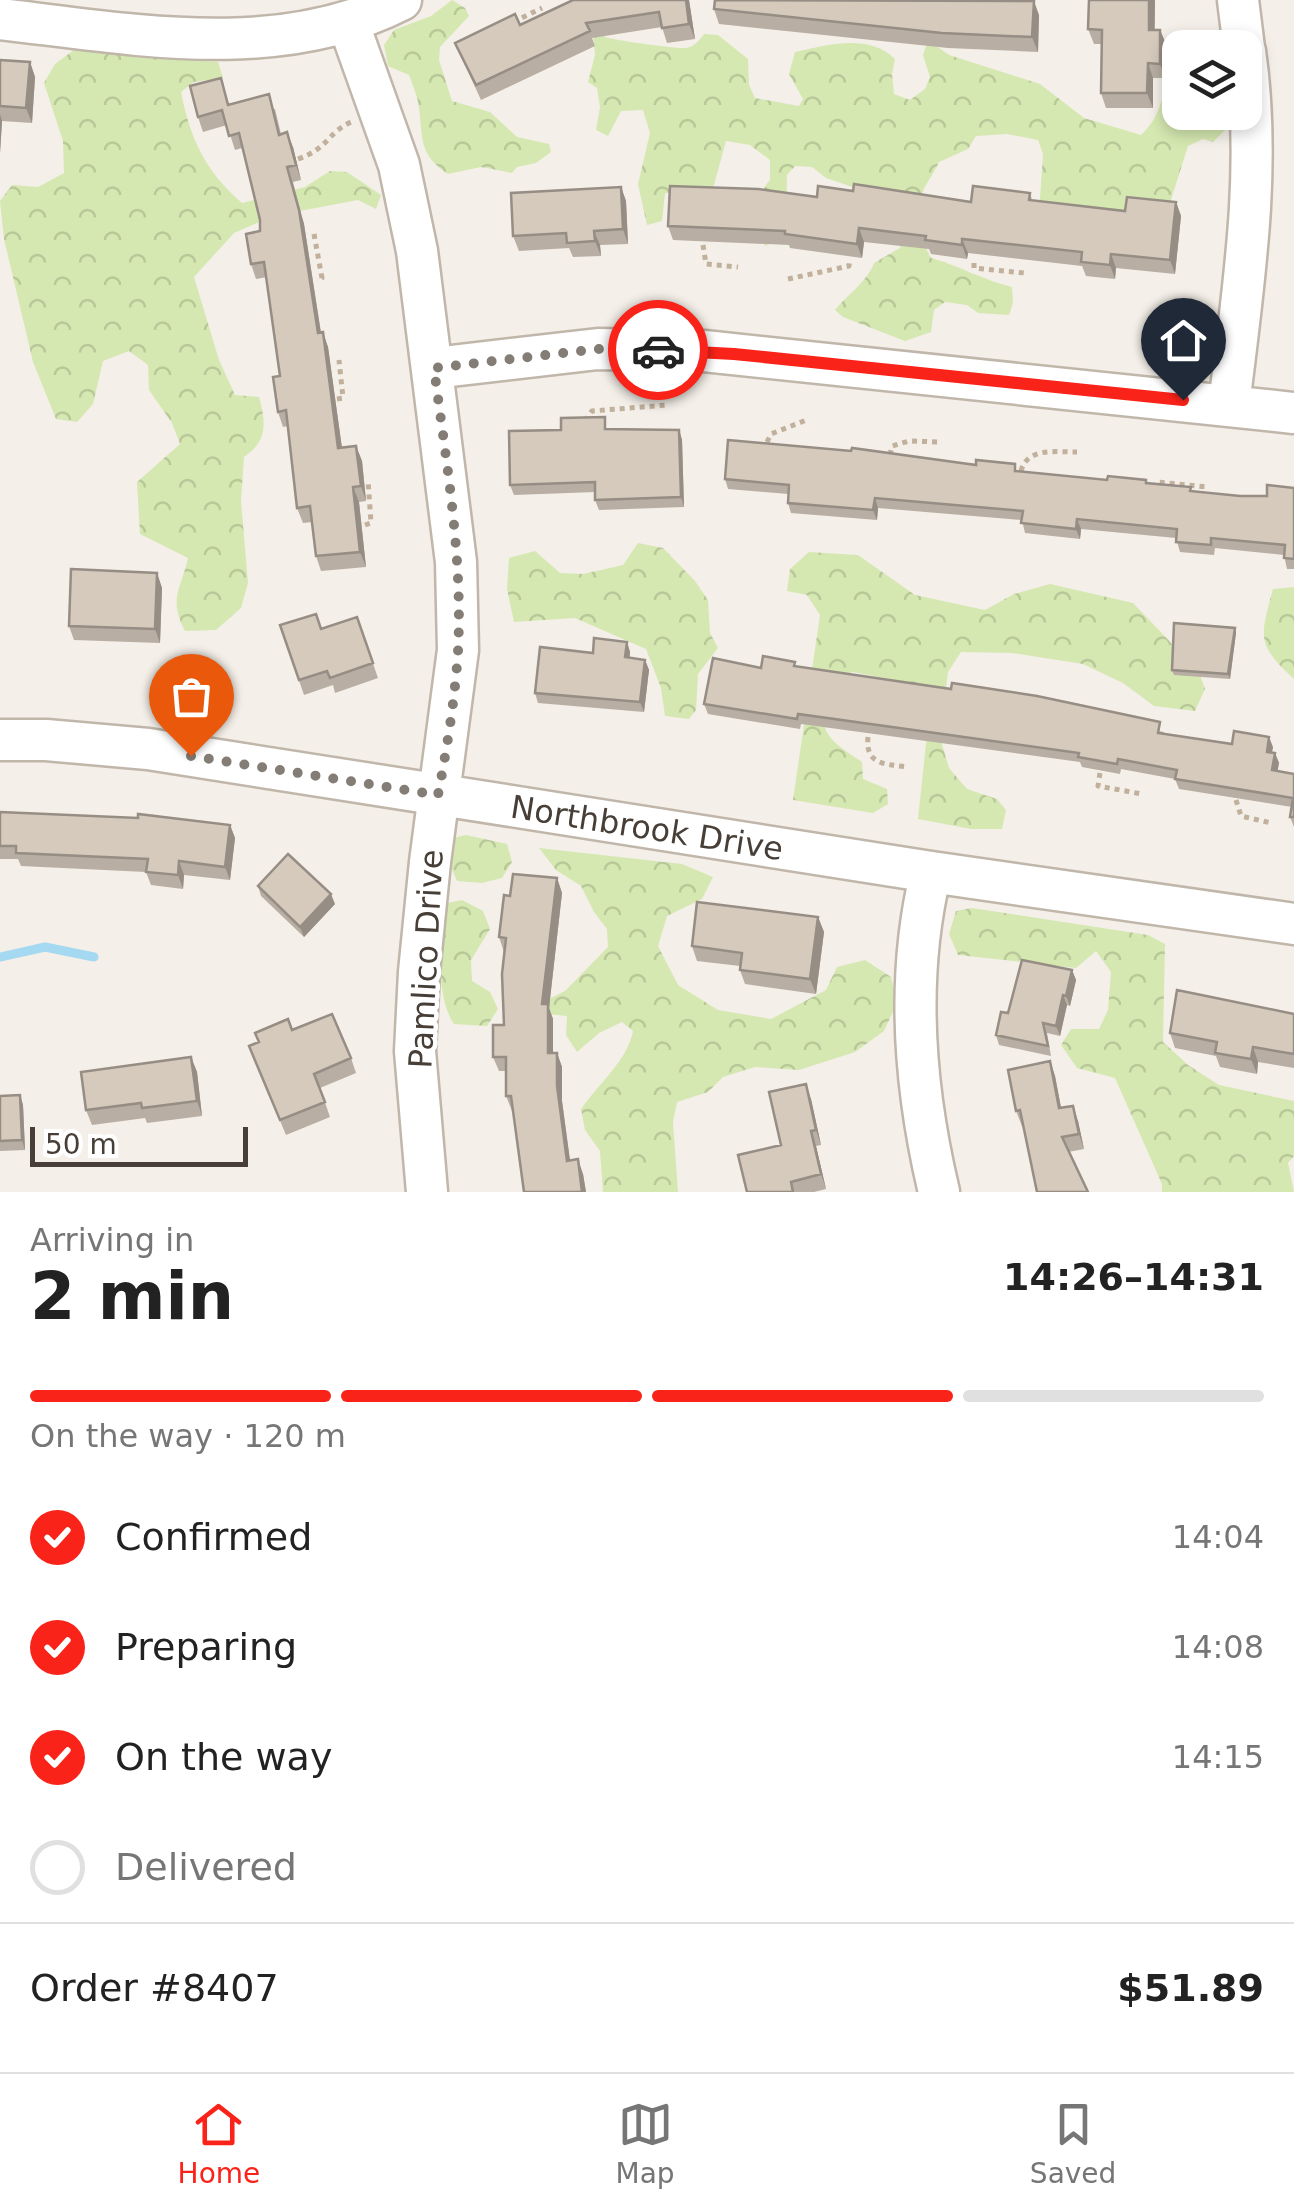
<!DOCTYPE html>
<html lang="en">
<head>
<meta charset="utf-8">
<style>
	:root { --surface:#fff; --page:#f6f6f6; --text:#222; --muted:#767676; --line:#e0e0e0; --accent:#fa2319 }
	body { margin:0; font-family:"DejaVu Sans",sans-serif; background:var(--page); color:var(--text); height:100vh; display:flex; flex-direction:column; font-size:38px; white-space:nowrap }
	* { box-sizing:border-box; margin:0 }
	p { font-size:32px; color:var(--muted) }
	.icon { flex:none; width:55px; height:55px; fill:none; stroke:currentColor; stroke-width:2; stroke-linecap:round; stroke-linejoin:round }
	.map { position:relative; height:1192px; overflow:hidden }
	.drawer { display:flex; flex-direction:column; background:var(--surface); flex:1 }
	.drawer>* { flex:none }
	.tools { position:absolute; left:1162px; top:30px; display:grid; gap:20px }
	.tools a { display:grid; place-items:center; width:100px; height:100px; border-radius:20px; background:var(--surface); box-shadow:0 5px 15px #0003; font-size:50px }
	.scale { position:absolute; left:30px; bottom:25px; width:218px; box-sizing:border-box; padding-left:10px; border:5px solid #473f37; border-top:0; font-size:28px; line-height:35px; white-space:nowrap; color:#473f37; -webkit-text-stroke:8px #fff; paint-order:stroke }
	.pin { position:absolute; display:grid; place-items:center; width:85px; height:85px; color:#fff; margin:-102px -42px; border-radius:50% 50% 50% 0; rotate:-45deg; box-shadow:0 0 10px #0007 }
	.pin .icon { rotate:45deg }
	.courier { position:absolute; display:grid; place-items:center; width:100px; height:100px; margin:-50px; border:8px solid #fa2319; border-radius:50%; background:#fff; color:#222; box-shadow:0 2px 12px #0007 }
	.summary em { font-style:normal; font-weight:800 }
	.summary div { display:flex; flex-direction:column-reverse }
	.summary { display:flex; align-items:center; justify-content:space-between; height:170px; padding:0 30px }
	h1 { font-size:65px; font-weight:800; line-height:75px }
	.bar { display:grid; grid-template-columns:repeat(4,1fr); gap:15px 10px; align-content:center; height:120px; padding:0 30px }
	.bar i { height:12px; border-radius:8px; background:var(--line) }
	.bar .active { background:var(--accent) }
	.bar p { grid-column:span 4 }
	.line { display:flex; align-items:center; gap:25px; padding:0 30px; border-top:2px solid var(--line) }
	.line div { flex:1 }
	ol { padding:0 30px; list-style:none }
	li { display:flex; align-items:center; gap:30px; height:110px }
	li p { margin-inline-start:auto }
	li .icon { padding:10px; border-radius:50%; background:var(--accent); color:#fff; stroke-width:4 }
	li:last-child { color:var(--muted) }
	li i { width:55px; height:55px; border:5px solid var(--line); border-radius:50% }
	.menu { display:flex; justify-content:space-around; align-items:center; height:140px; border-top:2px solid var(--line); background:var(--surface); font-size:28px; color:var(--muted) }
	.menu a { display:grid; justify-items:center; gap:5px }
	.menu .active { color:var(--accent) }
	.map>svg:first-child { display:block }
</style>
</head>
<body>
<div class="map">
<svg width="1294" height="1192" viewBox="0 0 1294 1192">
	<defs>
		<pattern id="forest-crowns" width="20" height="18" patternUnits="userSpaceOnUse" patternTransform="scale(2.5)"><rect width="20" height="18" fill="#d5e8b1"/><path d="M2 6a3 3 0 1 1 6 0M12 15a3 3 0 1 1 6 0" fill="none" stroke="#b8c899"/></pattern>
	</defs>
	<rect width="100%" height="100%" fill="#f4efe8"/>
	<path fill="url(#forest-crowns)" d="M452,0l13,8 4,8 -29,31 -1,13 13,41 38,11 27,25 32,7 2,8 -15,11 -19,4 -5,6 -31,-6 -33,7c-29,-19 -25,-34 -29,-66 -1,-11 -6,-22 -10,-33l-21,-9 -4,-21 10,-15 37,-14z
		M597,16l8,21c7,3 72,12 80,11 9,-1 14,-7 19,-14l14,1 30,24 1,26 6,13 44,8 4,-7 -14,-25 6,-22c33,-7 73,-19 100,7l-3,15 2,20 16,6 15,-11 5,-12 -7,-22 5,-15 21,15 91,29 44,34 57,17c25,-23 15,-41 39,-64v41l33,1 12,17 -12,12 -10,-3 -15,7 -19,60 -47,10 -83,-3 4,-59 -5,-14 -31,-6 -31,2 -8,13 -29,13c-5,12 -17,26 -19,38 -2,18 2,43 11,58 29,8 52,22 81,29l1,16 -4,12 -31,-2 -11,-8 -22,-3 -11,8 -3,22 -26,9 -62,-24 -8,-7c13,-16 32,-28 39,-47l26,-15 5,-32 -41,-25 -38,-13 -14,-11 -17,-1 -8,9 -1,56 -9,10 -12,5c-11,-17 -9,-52 5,-66v-20l-20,-15 -24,-4 -12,44 -14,9 -35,-1 -3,28 -15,4 -9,-41 12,-51 -7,-23 -22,1 -13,25 -12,-6 4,-23 -3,-19 -9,-6 7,-27 -2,-25z
		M74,50l144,12 5,16 -29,4 -13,10c9,46 24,79 61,111l63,-16 25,-16 17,1 34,23 -5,14 -18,-9 -85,16 -39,17 -40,44 25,83 16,35 24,2c7,25 9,44 -15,60l-3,44 7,82 -7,25 -25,22 -31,1c-17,-34 -4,-41 3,-73l-48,-24 -3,-52 43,-38 -8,-21 -23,-33 -1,-25 -19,-14 -26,10 -10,43 -16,18 -21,-3 -23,-57 -29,-123 -4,-38 12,-16 26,2 26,-14 -1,-32 -19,-58 11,-19z
		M638,543l25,5 32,33 13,19 2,33 8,15 -20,26 -2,36 -7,9 -24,-3 -4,-28 -15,-39 -71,-31 -61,4 -7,-33 2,-31 26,-7 25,22 23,1 40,-9z
		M809,552l49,3 57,40 70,15 29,-16 36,-10 83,19 41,43 22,18 9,25 -10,22 -41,-5 -31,-23 -40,-19 -71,-11 -51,-1 -13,20 -8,66 9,30 18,21 30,10 9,11 -4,19h-31l-53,-10 14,-132 -79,-15 -26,6c-7,51 -9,56 35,84l1,17 24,10 1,15 -15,9 -80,-13 27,-185 -13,-20 -20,-4 3,-22z
		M1294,587v92c-38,-35 -34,-42 -21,-90z
		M466,835l41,9 5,18 -10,16 -20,5 -25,-2 -10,-24 1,-18z
		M539,848l143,16 31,13 -11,22 -35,17 -9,30 20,39 40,25 53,9 55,-29 11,-23 28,-7 26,17 6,26 -13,28 -29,21 -56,18 -44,-3 -32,10 -15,15 -31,10 -4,20 5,70h-75l-3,-41 -15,-21 -4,-21c18,-26 46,-48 52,-78l-11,-9 -23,11 -22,19 -11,-17 1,-19 -19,-2 -5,-12 22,-11 43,-44 -1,-18 -13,-17 -13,-26 -25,-16z
		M462,900l21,11 7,18 -19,31 1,21 18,11 8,17 -11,17 -33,-2c-19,-27 -14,-87 -11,-120z
		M972,908l176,27 17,9 -2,98 25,23 31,20 75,16v55l-6,7 6,29h-132v-8l-47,-106 -38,-10 -16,-23 10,-16h28l9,-19 3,-38 -15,-21 -20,17 -118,-13 -9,-21 7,-23z"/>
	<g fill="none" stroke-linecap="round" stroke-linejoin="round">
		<path stroke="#a4d9f1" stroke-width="9" d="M0,957l45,-10 49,10"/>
		<defs>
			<path id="minor" d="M1238,0l6,48
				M0,19c131,15 278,44 401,-19
				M348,22l51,143 18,86 39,311 2,88 -28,212 -11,110 -4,79 12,141
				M434,368l164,-19 106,2 590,62
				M1229,405c14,-117 33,-236 16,-354
				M0,740h46l102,9 783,123 363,52
				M931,872c-26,106 -17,215 8,320"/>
		</defs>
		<use href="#minor" stroke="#c0b6aa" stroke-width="45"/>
		<path stroke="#c1b09c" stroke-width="5" stroke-dasharray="5 5" stroke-linecap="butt" d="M513,22l29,-14
			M1170,63h10
			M298,159c31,-11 29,-26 53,-37
			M314,234l8,44 -5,2
			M703,245l3,19 32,3
			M974,263v5l51,5
			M788,279l61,-13 1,-7
			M337,399l6,-1 -4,-38
			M585,421l7,-10 75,-6
			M767,442l4,-8 38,-15
			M890,455l2,-9 17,-5 30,1
			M1021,471c6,-24 35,-19 56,-19
			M1154,488l2,-6 51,5
			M365,525l6,-2 -3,-43
			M868,737c-3,28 17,27 40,30
			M1100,773l-2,13 44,8
			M1236,800l5,16 30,7"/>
		<use href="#minor" stroke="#fff" stroke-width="40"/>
	</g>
	<path fill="#b8aea3" d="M689,0l6,39 -28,4 -5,-16 -70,11 3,8 -114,54 -26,-57 65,-18z
		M1155,0v30h5l6,14 -1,34h-12v30h-47l-5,-15 1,-49h-8l-6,-15z
		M714,9l325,6 -1,37 -90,-4 -229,-24z
		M0,60l30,2 5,15 -3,46 -30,-2 -2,32z
		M221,78l8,26 46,5 6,25 12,13 8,33 -8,2 11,42 17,108 7,15 14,101 14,-2 6,15 4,40 -7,1 7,65 -45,4 -5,-15 -4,-34 -9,1 -6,-15 -9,-82 -5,1 -5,-15 2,-36 -13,-99 -11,2 -5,-15 9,-33v-11l-18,-72 -7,2 -8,-25 -24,7 -5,-15z
		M621,187l5,14 2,43 -28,1 1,11 -28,1 -4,-9 -50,3 -6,-15z
		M853,191l118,11 59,-9 2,7 93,11 51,-9 5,14 -6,58 -59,-6 -1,11 -29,-3 -4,-10 -114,-13 -1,6 -36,-5 -2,-5 -65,-7 -2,16 -72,-10 -1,-3 -116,-5 -5,-14z
		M608,429l71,1 3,10 2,67 -85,3 -4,-10v-8l-81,3 -4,-10z
		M1018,471l89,9h39l2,3 44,8 48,5h27l27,-8v81h-7l-3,-14 -69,-7 -1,7 -34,-3 -4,-14 -95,-9 -1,10 -55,-6 -3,-13 -144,-12 -1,12 -86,-7 -3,-10v-9l-60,-5 -3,-10z
		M157,573l5,15 -2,55 -86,-3 -5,-14z
		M357,617l21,61 -43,15 -2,-8 -29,10 -24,-70 41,4z
		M1235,628l1,5 -6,46 -56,-4 -2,-5z
		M627,642l3,10v6l15,2 4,10 -5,42 -106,-9 -3,-10 58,-40z
		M797,667l367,65 -1,2 69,10 41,3 -1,5 3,1 4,10 -2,8 17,3v53l-4,-10 2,-10 -113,-18 -4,-10 -54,-10 -1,5 -38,-7 -2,-5 -279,-38 -1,5 -92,-15 -4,-10 57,-36z
		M0,812l230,13 5,13 -5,42 -46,-5 -1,14 -32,-4 -5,-13 -125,-6 -3,-7h-18z
		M557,878l5,15 -13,115 4,11v34h4l5,14v34l8,59 13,14 3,18h-62l-11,-81h-1l-6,-15v-25h-7l-6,-14 11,-32v-73l-5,-15 11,-41z
		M258,886l77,18 -31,33 -43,-41z
		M818,917l6,15 -8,62 -71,-10 -5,-14v-4l-43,-5 -5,-15z
		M1072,970l4,10 -6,26 -3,-1 -7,31 -13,-3 4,23 -52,-11 -3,-10 12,-22z
		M1294,1014v54l-36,-6 -1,12 -37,-7 -4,-11 -41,-8 -5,-15z
		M292,1030l59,28 5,15 -36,15 10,29 -44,18 -37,-89z
		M191,1057l6,15 5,44 -55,7 -2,-5 -53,7 -6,-15z
		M1050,1061l5,15 6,32 17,13 6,28 -16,3 -46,-26 -6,-15z
		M20,1095l3,10 2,45 -25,1v-55z
		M811,1099l10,46 -5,1 10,43 -12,3h-67l34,-47z"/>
	<path fill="#968d84" d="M686,0h3l6,39 -6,-15z
		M1149,0h6l-1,44 -5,-14z
		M1034,1l5,14 -1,37 -6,-15z
		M1160,30l6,14 -1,34 -5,-14z
		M30,62l5,15 -3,46 -6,-15z
		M1148,63l5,15v30l-6,-15z
		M0,114l2,7 -2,32z
		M287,132l6,15 8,33 -5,-15z
		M287,167l17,57 19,123 -5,-14z
		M621,187l5,14 2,43 -5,-15z
		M1176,202l5,14 -6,58 -5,-14z
		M859,228l5,14 -2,16 -5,-14z
		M594,231l6,14 1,11 -6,-15z
		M962,239l6,14 -1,6 -5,-14z
		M1111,254l5,14 -1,11 -5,-14z
		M323,332l5,15 16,116 -6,-15z
		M679,430l3,10 2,67 -3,-10z
		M356,446l6,15 4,40 -5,-15z
		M353,487l6,15 7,65 -6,-15z
		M875,498l3,10 -1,12 -4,-10z
		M1077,519l4,10 -1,10 -4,-10z
		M157,573l5,15 -2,55 -5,-14z
		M1235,628l1,5 -6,46 -2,-5z
		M627,642l3,10 -2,16 -3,-11z
		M645,660l4,10 -5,42 -4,-10z
		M1269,737l4,10 -3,15 -3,-10z
		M1275,753l4,10 -3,17 -4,-10z
		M230,825l5,13 -5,42 -5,-13z
		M179,861l5,14 -1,14 -5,-14z
		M557,878l5,15 -13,115 4,11v48l-5,-14 -6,-49z
		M331,894l4,10 -31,33 -4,-10z
		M818,917l6,15 -8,62 -6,-15z
		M1072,970l4,10 -6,26 -4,-10z
		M1063,995l4,10 -7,31 -4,-10z
		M1253,1047l5,15 -1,12 -6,-15z
		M557,1053l5,14v34l10,75 -5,-15 -10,-75z
		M191,1057l6,15 5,44 -5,-15z
		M1050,1061l5,15 9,47 -5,-15z
		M806,1084l5,15 10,46 -5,-15z
		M20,1095l3,10 2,45 -3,-10z
		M1073,1106l5,15 6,28 -5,-15z
		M811,1131l5,15 10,43 -5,-15z
		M578,1159l5,15 3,18h-4z"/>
	<path fill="#d6cabd" stroke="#968d84" stroke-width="2.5" d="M573,0h113l3,24 -27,4 -3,-16 -73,11 4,8 -114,54 -21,-42 60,-29 5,11z
		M715,0l319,1 -2,36 -90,-4 -228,-24z
		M1089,0h60v30h11v34l-12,-1 -1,30h-46l1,-63 -14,-1z
		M0,60l30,2 -4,46 -26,-2z
		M221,78l7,27 41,-11 10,41 8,-3 9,33 -9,2 12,43 19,123 5,-1 15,116 18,-2 5,40 -8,1 7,65 -44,4 -6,-50 -13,2 -11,-98 -8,2 -5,-35 7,-1 -16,-114 -13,2 -5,-30 14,-3v-11l-21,-87 -10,3 -7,-26 -24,7 -8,-31z
		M854,184l117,18 2,-16 57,7 -1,7 96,11 2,-14 49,5 -6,58 -59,-6 -1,11 -29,-3 1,-10 -120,-13v6l-37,-5 1,-4 -67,-8 -2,16 -72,-10v-3l-117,-5 2,-40 88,3 59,8 1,-11 35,5z
		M621,187l2,42 -29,2 1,10 -28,2 -1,-10 -53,3 -2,-43z
		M605,417v12l74,1 2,67 -86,3v-18l-85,3 -1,-54 52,-1v-12z
		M728,440l123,11 1,-3 124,17v-5l39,4v7l92,9 1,-4 38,4v3l45,4 -1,4 50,5h27v-11l27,3v71l-10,-1 1,-13 -74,-7v7l-35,-3 1,-13 -100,-10 -1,10 -55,-6 2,-12 -148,-13 -2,12 -85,-7 1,-18 -64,-6z
		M71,569l86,4 -2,56 -86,-3z
		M316,614l5,15 36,-12 16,46 -43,15 -3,-7 -28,9 -19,-55z
		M1174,623l61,5 -7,46 -56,-4z
		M594,638l33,4 -2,15 20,3 -5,42 -105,-9 5,-46 53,6z
		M763,656l32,6 -1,4 157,23 1,-6 85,13 123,26 -2,11 74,11 2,-13 35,6 -2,15 8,1 -3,17 22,4v43h-4l3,-19 -118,-19 2,-9 -59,-11 -1,5 -39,-7 1,-4 -281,-39 -1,5 -93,-15 9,-46 48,10z
		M0,812l138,6v-4l92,11 -5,42 -46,-6 -1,14 -32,-3 2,-13 -132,-6v-7h-16z
		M288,854l43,40 -31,33 -42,-41z
		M513,874l44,4 -15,126h6v49h9v33l10,75 11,-2 4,33h-58l-13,-96h-5v-39h-13v-32h11l-2,-51 4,-36 -7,-1 5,-42 6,1z
		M697,902l121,15 -8,62 -70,-9 2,-17 -50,-7z
		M1022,960l50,10 -6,26 -3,-1 -7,31 -13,-3 5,23 -52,-11 5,-23 7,1z
		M1177,990l117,24v40l-41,-7 -2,12 -36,-6 2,-11 -47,-9z
		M332,1014l19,44 -37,16 11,28 -45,18 -31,-74 10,-4 -4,-9 33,-14 4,11z
		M191,1057l6,44 -55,7 -1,-5 -55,7 -5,-38z
		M1050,1061l9,47 14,-2 6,28 -17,3 26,55h-51l-17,-82 -4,1 -8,-41z
		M806,1084l10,46 -5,1 10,43 -30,8 2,10h-46l-9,-37 43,-10 -12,-53z
		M20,1095l2,45 -22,1v-45z"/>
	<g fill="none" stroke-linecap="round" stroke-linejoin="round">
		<path stroke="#847d75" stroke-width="10" stroke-dasharray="0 18" d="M191,756l247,39c9,-47 17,-96 20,-144 5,-94 -12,-190 -24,-283l164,-19 60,1"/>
		<path stroke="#fa2319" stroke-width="12" d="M658,350l76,4 449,46"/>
	</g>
	<g text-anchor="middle" stroke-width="9" stroke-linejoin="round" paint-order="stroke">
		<g font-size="32" fill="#473f37" stroke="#fff">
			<text transform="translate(647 828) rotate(9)" y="11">Northbrook Drive</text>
			<text transform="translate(426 959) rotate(-87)" y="11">Pamlico Drive</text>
		</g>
	</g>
</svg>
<div class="tools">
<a><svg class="icon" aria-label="layers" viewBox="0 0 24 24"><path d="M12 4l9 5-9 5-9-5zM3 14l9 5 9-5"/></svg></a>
</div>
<div class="scale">50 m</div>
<div class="pin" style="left:191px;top:756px;background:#ea580c"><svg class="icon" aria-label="bag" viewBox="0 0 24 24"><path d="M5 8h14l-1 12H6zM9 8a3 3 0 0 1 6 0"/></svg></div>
<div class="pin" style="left:1183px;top:400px;background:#1f2937"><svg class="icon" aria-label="home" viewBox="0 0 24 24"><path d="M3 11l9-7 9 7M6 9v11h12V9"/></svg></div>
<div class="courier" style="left:658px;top:350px"><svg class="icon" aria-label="car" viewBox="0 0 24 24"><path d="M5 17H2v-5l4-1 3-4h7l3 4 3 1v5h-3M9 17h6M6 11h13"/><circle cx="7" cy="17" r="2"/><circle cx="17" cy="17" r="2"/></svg></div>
</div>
<section class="drawer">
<div class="summary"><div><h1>2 min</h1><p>Arriving in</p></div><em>14:26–14:31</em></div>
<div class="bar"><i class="active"></i><i class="active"></i><i class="active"></i><i></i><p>On the way · 120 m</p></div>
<ol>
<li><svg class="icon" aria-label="check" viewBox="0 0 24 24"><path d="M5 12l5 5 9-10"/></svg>Confirmed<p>14:04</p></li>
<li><svg class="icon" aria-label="check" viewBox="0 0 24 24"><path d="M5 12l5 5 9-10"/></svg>Preparing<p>14:08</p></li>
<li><svg class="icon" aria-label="check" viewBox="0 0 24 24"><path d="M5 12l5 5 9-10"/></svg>On the way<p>14:15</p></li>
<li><i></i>Delivered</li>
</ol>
<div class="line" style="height:130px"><div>Order #8407</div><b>$51.89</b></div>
</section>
<nav class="menu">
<a class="active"><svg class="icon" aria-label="home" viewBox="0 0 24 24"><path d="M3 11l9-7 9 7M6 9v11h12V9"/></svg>Home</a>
<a><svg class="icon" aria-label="map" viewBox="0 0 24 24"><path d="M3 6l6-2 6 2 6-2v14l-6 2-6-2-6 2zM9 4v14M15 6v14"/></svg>Map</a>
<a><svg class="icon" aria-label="saved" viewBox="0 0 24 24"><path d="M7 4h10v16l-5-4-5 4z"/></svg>Saved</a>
</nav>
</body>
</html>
